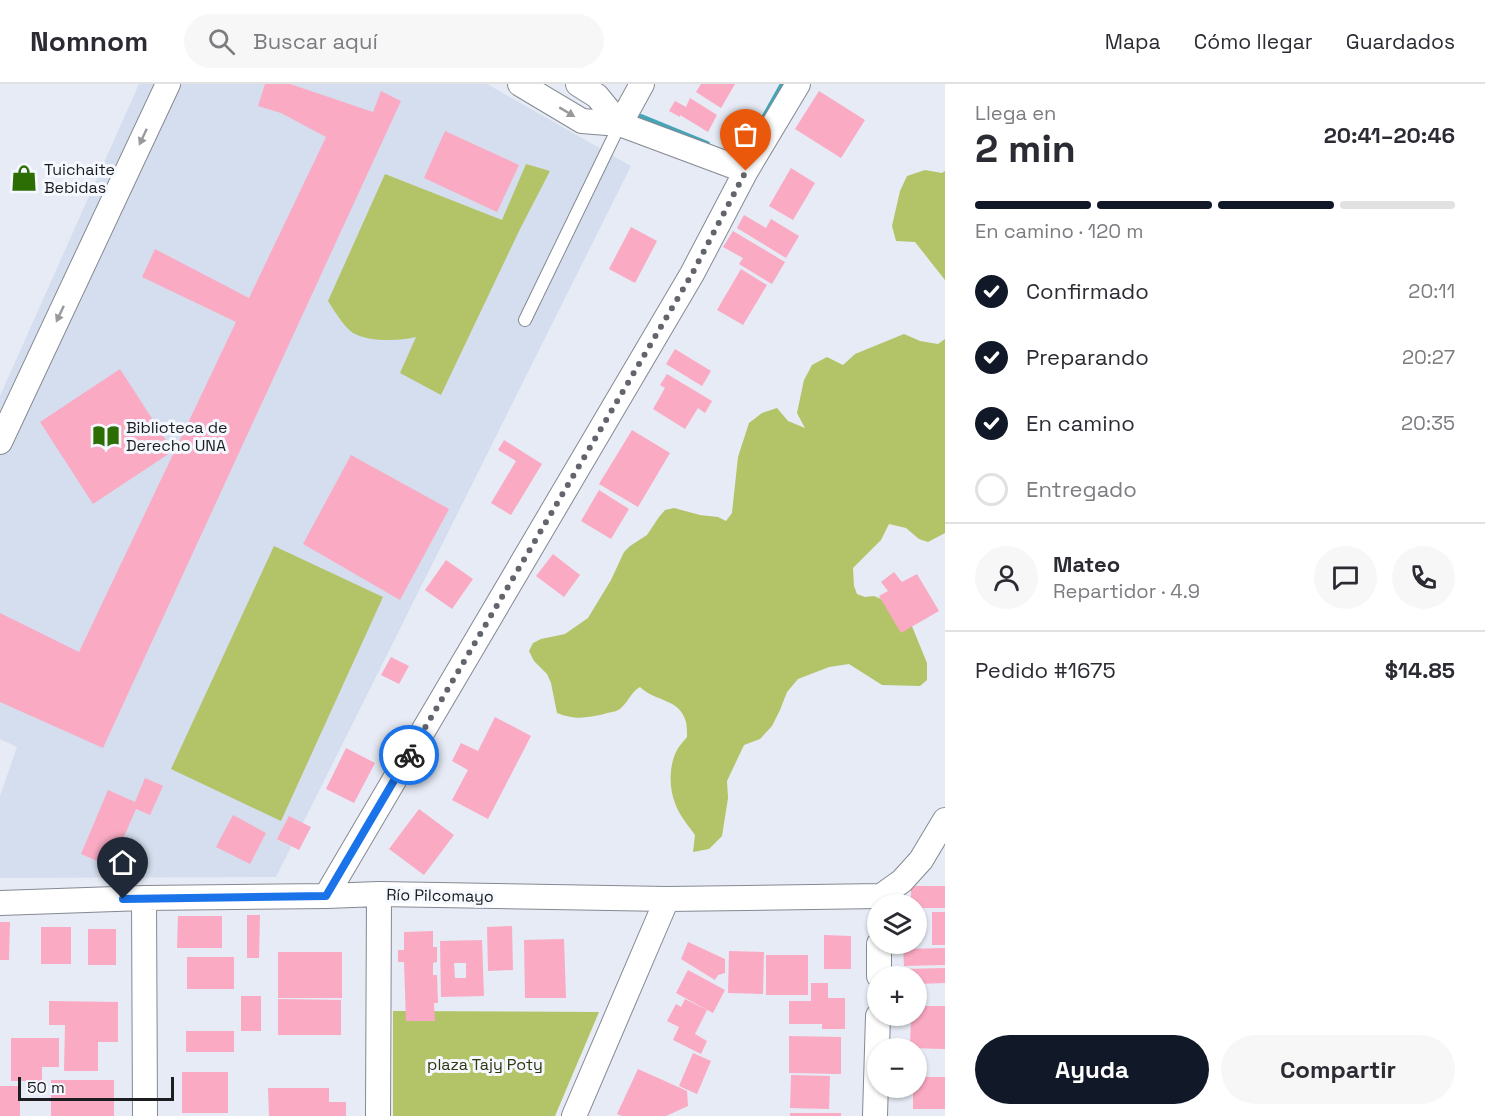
<!DOCTYPE html>
<html lang="es">
<head>
<meta charset="utf-8">
<style>
	:root { --surface:#fff; --page:#f7f7f7; --text:#2b2b33; --muted:#7c7c81; --line:#e1e1e2; --accent:#111827 }
	body { margin:0; font-family:"Space Grotesk",sans-serif; background:var(--page); color:var(--text); height:100vh; display:flex; flex-direction:column; font-size:22px; white-space:nowrap }
	* { box-sizing:border-box; margin:0 }
	p { font-size:20px; color:var(--muted) }
	.icon { flex:none; width:33px; height:33px; fill:none; stroke:currentColor; stroke-width:2; stroke-linecap:round; stroke-linejoin:round }
	.map { position:relative; flex:1; overflow:hidden }
	.drawer { display:flex; flex-direction:column; background:var(--surface); width:540px }
	.drawer>* { flex:none }
	.tools { position:absolute; left:867px; top:810px; display:grid; gap:12px }
	.tools a { display:grid; place-items:center; width:60px; height:60px; border-radius:50%; background:var(--surface); box-shadow:0 2px 4px #0004; font-size:30px }
	.scale { position:absolute; left:18px; bottom:15px; width:156px; box-sizing:border-box; padding-left:6px; border:3px solid #1b1d20; border-top:0; font-size:16px; line-height:21px; white-space:nowrap; color:#1b1d20; -webkit-text-stroke:4px #f5f8fe; paint-order:stroke }
	.pin { position:absolute; display:grid; place-items:center; width:51px; height:51px; color:#fff; margin:-62px -26px; border-radius:50% 50% 50% 0; rotate:-45deg; box-shadow:0 0 6px #0007 }
	.pin .icon { rotate:45deg }
	.courier { position:absolute; display:grid; place-items:center; width:60px; height:60px; margin:-30px; border:4px solid #1a73e8; border-radius:50%; background:#fff; color:#222; box-shadow:0 2px 8px #0007 }
	.summary em { font-style:normal; font-weight:600 }
	.summary div { display:flex; flex-direction:column-reverse }
	.summary { display:flex; align-items:center; justify-content:space-between; height:102px; padding:0 30px }
	h1 { font-size:39px; font-weight:600; line-height:45px }
	.bar { display:grid; grid-template-columns:repeat(4,1fr); gap:9px 6px; align-content:center; height:72px; padding:0 30px }
	.bar i { height:8px; border-radius:4px; background:var(--line) }
	.bar .on { background:var(--accent) }
	.bar p { grid-column:span 4 }
	.line { display:flex; align-items:center; gap:15px; padding:0 30px; border-top:2px solid var(--line) }
	.line div { flex:1 }
	.round { display:grid; place-items:center; flex:none; width:63px; height:63px; border-radius:32px; background:var(--page) }
	ol { padding:0 30px; list-style:none }
	li { display:flex; align-items:center; gap:18px; height:66px }
	li p { margin-inline-start:auto }
	li .icon { padding:6px; border-radius:50%; background:var(--accent); color:#fff; stroke-width:4 }
	li:last-child { color:var(--muted) }
	li i { width:33px; height:33px; border:3px solid var(--line); border-radius:50% }
	.primary-button { display:flex; gap:12px; margin-top:auto; padding:12px 30px }
	.primary-button a { flex:1; height:69px; border-radius:36px; background:var(--accent); color:#fff; font-size:24px; font-weight:600; line-height:69px; text-align:center }
	.primary-button a+a { background:var(--page); color:var(--text) }
	header { display:flex; align-items:center; gap:36px; box-sizing:border-box; height:84px; padding:0 30px; background:var(--surface); border-bottom:2px solid var(--line) }
	header strong { font-size:28px }
	nav { display:flex; gap:33px; margin-inline-start:auto; font-size:21px }
	.search { width:420px; height:54px; background:var(--page); display:flex; align-items:center; gap:15px; box-sizing:border-box; padding:0 21px; border-radius:33px; color:var(--muted); font-size:22px }
	main { display:flex; flex:1; min-height:0 }
	.map>svg:first-child { display:block }
</style>
</head>
<body>
<header>
<strong>Nomnom</strong>
<div class="search"><svg class="icon" aria-label="search" viewBox="0 0 24 24"><circle cx="10" cy="10" r="6"/><path d="M15 15l6 6"/></svg>Buscar aquí</div>
<nav><a>Mapa</a><a>Cómo llegar</a><a>Guardados</a></nav>
</header>
<main>
<div class="map">
<svg width="945" height="1032" viewBox="0 0 945 1032">
	<rect width="100%" height="100%" fill="#e6ebf5"/>
	<path fill="#d5deee" d="M139,0h348l144,82 -355,711 -276,1v-82l17,-49 -17,-8v-343z"/>
	<path fill="#b3c368" d="M526,80l24,7 -30,58 -79,166 -41,-22 16,-36c-17,4 -45,5 -61,-3 -10,-5 -21,-24 -27,-33l57,-127 117,46z
		M925,86l17,3 3,-2v109l-30,-38 -19,-1 -4,-15 8,-35 7,-15z
		M904,250l16,7 18,3 7,-5v194l-17,9 -9,-3 -13,-11 -17,-4 -8,16 -28,28 1,18 3,8 8,3 9,-1 23,10 12,13 18,44v17l-7,6 -38,-1 -33,-21 -20,3 -31,12 -11,13 -7,18 -8,16 -12,13 -16,6 -17,36 1,17 -6,38 -13,13 -16,3 2,-17c-7,-10 -16,-20 -20,-32 -6,-15 -6,-36 1,-51 2,-5 7,-10 11,-15 0,-4 0,-10 -1,-15 -6,-24 -31,-20 -46,-35 -9,5 -11,14 -19,21 -4,4 -11,4 -17,6 -18,4 -29,6 -47,-1l-6,-30 -4,-9 -13,-13 -5,-10 4,-8 8,-4 24,-5 23,-16 23,-38 13,-28 6,-6 17,-11 12,-18 6,-7 9,-2 26,7 18,2 8,4 6,-8 6,-56 11,-34 13,-10 15,-5 11,13 17,7 -8,-15 7,-33 8,-15 15,-8 16,8 12,-11z
		M274,462l109,51 -102,224 -110,-52z
		M393,927l206,1 -44,104h-162z"/>
	<g fill="none" stroke-linecap="round" stroke-linejoin="round">
		<path stroke="#43a6b8" stroke-width="6" d="M641,33l66,27
			M756,48l27,-48"/>
	</g>
	<path fill="#faaac3" fill-rule="evenodd" d="M265,0h25l83,28 8,-21 20,10 -298,647 -103,-46v-89l79,39 157,-330 -94,-45 13,-28 94,49 77,-161 -45,-24 -23,-7z
		M701,0h34l-14,24 -25,-16z
		M819,7l46,29 -24,38 -46,-29z
		M690,14l27,17 -9,17 -28,-17v2l-11,-6 6,-10 11,6z
		M445,47l74,34 -22,47 -73,-34z
		M791,84l24,15 -22,37 -24,-14z
		M744,131l22,13 5,-9 28,17 -13,22 -49,-30z
		M631,143l26,14 -22,42 -26,-14z
		M733,147l52,31 -13,22 -33,-20 4,-6 -20,-11z
		M741,185l26,16 -24,40 -26,-15z
		M675,265l36,22 -9,15 -36,-22z
		M120,285l53,82 -80,53 -53,-82z
		M667,290l45,27 -7,12 -7,-5 -13,21 -32,-20 12,-21 -5,-3z
		M632,346l38,23 -32,54 -39,-23z
		M504,356l38,24 -31,51 -20,-12 25,-42 -18,-11z
		M351,371l98,54 -49,91 -97,-56z
		M599,406l30,19 -18,30 -30,-18z
		M553,470l27,21 -16,22 -28,-21z
		M446,476l27,19 -21,30 -27,-19z
		M894,488l8,10 15,-8 22,37 -38,22 -22,-37 9,-5 -7,-9z
		M391,573l18,9 -10,18 -18,-9z
		M495,633l36,19 -43,83 -36,-19 16,-30 -16,-9 9,-18 17,8z
		M346,664l29,15 -21,40 -28,-14z
		M145,694l18,8 -13,29 -14,-6 -25,58 -30,-13 27,-64 27,12z
		M419,725l35,26 -30,40 -35,-26z
		M233,731l33,18 -16,31 -34,-17z
		M289,732l22,11 -12,23 -22,-11z
		M911,802h34v22h-29v-4h-5z
		M932,828h13v33h-13z
		M247,831h13l-1,43h-12z
		M178,832h44v32h-45z
		M0,838h10l-1,38h-9z
		M512,842l1,44 -25,1 -1,-44z
		M41,843h30v37h-30z
		M88,845h28v36h-28z
		M433,847v16h4v15l-4,1v12h4l1,28h-4l1,18h-29l-2,-59h-6v-12h6v-18z
		M824,851l27,1v33h-27z
		M564,855l2,59h-41l-1,-58z
		M482,856l2,56 -43,1 -1,-56zM454,879h12v15h-11z
		M688,858l37,17v14l-7,2 -3,5 -34,-21z
		M945,864v17l-41,1 -1,-17z
		M729,867l35,1 -1,42 -35,-1z
		M278,868h64v46h-64z
		M766,871h42v40h-42z
		M187,873h47v32h-47z
		M945,884v15l-29,1v-8h-13v-7z
		M688,886l37,20 -12,23 -37,-20z
		M811,899h17v15h17v31h-23v-5h-33v-23h22z
		M241,912h20v35h-20z
		M278,915l63,1v35h-63z
		M685,915l22,11 -12,24 12,7 -6,13 -28,-14 6,-13 -12,-6 9,-17 5,3z
		M49,917l69,1v40h-20v29h-34l1,-46h-16z
		M916,922h29v43l-35,-1 1,-32h5z
		M186,947h48v21h-48z
		M789,952l52,1v37l-52,-1z
		M11,954h48v29h-17v14h-31z
		M693,969l18,8 -14,33 -18,-8z
		M638,985l49,22 1,15 -22,10h-44l-5,-2z
		M182,988h46v41h-46z
		M791,991l39,1 -1,33 -39,-1z
		M916,993h29v32h-32v-21h3z
		M51,996h63v36h-63z
		M0,1002h20v30h-20z
		M268,1004h61v14h17v14h-77z
		M790,1029h51v3h-51z"/>
	<g fill="none" stroke-linecap="round" stroke-linejoin="round">
		<defs>
			<path id="service" d="M525,236l95,-196"/>
			<path id="minor" d="M520,0l62,37 38,3 126,47
				M578,0l19,12 23,28
				M620,40l22,-40
				M0,358l168,-358
				M326,812l366,-622 54,-103 52,-87
				M881,812l21,-15 19,-21 24,-40
				M144,814l1,218
				M0,819l144,-5 182,-2 53,-2 288,5 214,-3
				M879,892v-32
				M378,1032l1,-222
				M574,1032l93,-217
				M875,1032l3,-100"/>
		</defs>
		<use href="#service" stroke="#848992" stroke-width="14"/>
		<use href="#minor" stroke="#848992" stroke-width="26"/>
		<use href="#service" stroke="#fff" stroke-width="12"/>
		<use href="#minor" stroke="#fff" stroke-width="24"/>
	</g>
	<defs><path id="oneway-solid" d="M-6-.8H1V-3.2L6.5 0L1 3.2V.8H-6Z" transform="scale(1.5)"/></defs>
	<g fill="#98999b">
		<use href="#oneway-solid" transform="translate(567 28) rotate(31)"/>
		<use href="#oneway-solid" transform="translate(143 53) rotate(115)"/>
		<use href="#oneway-solid" transform="translate(60 230) rotate(115)"/>
	</g>
	<g fill="none" stroke-linecap="round" stroke-linejoin="round">
		<path stroke="#62656b" stroke-width="6" stroke-dasharray="0 10.8" d="M409,671l283,-481 54,-103"/>
		<path stroke="#1a73e8" stroke-width="8" d="M123,815l203,-3 83,-141"/>
	</g>
	<defs>
		<symbol id="shop-bare" viewBox="-9 -9 18 18"><path d="M-5-2.5h2.3a2.7 3.5 0 0 1 5.4 0H5L5.5 6h-11ZM-1.5-2.5h3a1.5 2.3 0 0 0-3 0Z" fill="#2d6e04" stroke="#f5f8fe" stroke-width="2.5" paint-order="stroke"/></symbol>
		<symbol id="library-bare" viewBox="-9 -9 18 18"><path d="M-6-4Q-3-5.5-.7-3.5V5Q-3 3-6 4ZM6-4Q3-5.5 .7-3.5V5Q3 3 6 4Z" fill="#2d6e04" stroke="#f5f8fe" stroke-width="2.5" paint-order="stroke"/></symbol>
	</defs>
	<g fill-rule="evenodd">
		<use href="#shop-bare" x="5" y="75" width="38" height="38"/>
		<use href="#library-bare" x="87" y="333" width="38" height="38"/>
	</g>
	<g text-anchor="middle" stroke-width="6" stroke-linejoin="round" paint-order="stroke">
		<g font-size="16" fill="#1b1d20" stroke="#f5f8fe" text-anchor="start">
			<text x="44" y="91">Tuichaite<tspan x="44" dy="18">Bebidas</tspan></text>
			<text x="126" y="349">Biblioteca de<tspan x="126" dy="18">Derecho UNA</tspan></text>
		</g>
		<g font-size="16" fill="#1b1d20" stroke="#f5f8fe">
			<text transform="translate(440 811) rotate(1)" y="6">Río Pilcomayo</text>
		</g>
		<g font-size="16" fill="#30360d" stroke="#f5f8fe">
			<text x="485" y="986">plaza Tajy Poty</text>
		</g>
	</g>
</svg>
<div class="tools">
<a><svg class="icon" aria-label="layers" viewBox="0 0 24 24"><path d="M12 4l9 5-9 5-9-5zM3 14l9 5 9-5"/></svg></a>
<a>+</a>
<a>−</a>
</div>
<div class="scale">50 m</div>
<div class="pin" style="left:746px;top:87px;background:#ea580c"><svg class="icon" aria-label="bag" viewBox="0 0 24 24"><path d="M5 8h14l-1 12H6zM9 8a3 3 0 0 1 6 0"/></svg></div>
<div class="pin" style="left:123px;top:815px;background:#1f2937"><svg class="icon" aria-label="home" viewBox="0 0 24 24"><path d="M3 11l9-7 9 7M6 9v11h12V9"/></svg></div>
<div class="courier" style="left:409px;top:671px"><svg class="icon" aria-label="bike" viewBox="0 0 24 24"><circle cx="6" cy="16" r="4"/><circle cx="18" cy="16" r="4"/><path d="M6 16l4-8h5l3 8M10 8l3 8H6M13 5h3"/></svg></div>
</div>
<section class="drawer">
<div class="summary"><div><h1>2 min</h1><p>Llega en</p></div><em>20:41–20:46</em></div>
<div class="bar"><i class="on"></i><i class="on"></i><i class="on"></i><i></i><p>En camino · 120 m</p></div>
<ol>
<li><svg class="icon" aria-label="check" viewBox="0 0 24 24"><path d="M5 12l5 5 9-10"/></svg>Confirmado<p>20:11</p></li>
<li><svg class="icon" aria-label="check" viewBox="0 0 24 24"><path d="M5 12l5 5 9-10"/></svg>Preparando<p>20:27</p></li>
<li><svg class="icon" aria-label="check" viewBox="0 0 24 24"><path d="M5 12l5 5 9-10"/></svg>En camino<p>20:35</p></li>
<li><i></i>Entregado</li>
</ol>
<div class="line" style="height:108px"><a class="round"><svg class="icon" aria-label="person" viewBox="0 0 24 24"><circle cx="12" cy="8" r="4"/><path d="M4 21q1-7 8-7t8 7"/></svg></a><div><b>Mateo</b><p>Repartidor · 4.9</p></div><a class="round"><svg class="icon" aria-label="chat" viewBox="0 0 24 24"><path d="M4 5h16v11H9l-5 4z"/></svg></a><a class="round"><svg class="icon" aria-label="phone" viewBox="0 0 24 24"><path d="M5 4h4l2 5-3 2q2 4 5 5l2-3 5 2v4C11 20 4 13 5 4z"/></svg></a></div>
<div class="line" style="height:78px"><div>Pedido #1675</div><b>$14.85</b></div>
<div class="primary-button"><a>Ayuda</a><a>Compartir</a></div>
</section>
</main>
</body>
</html>
